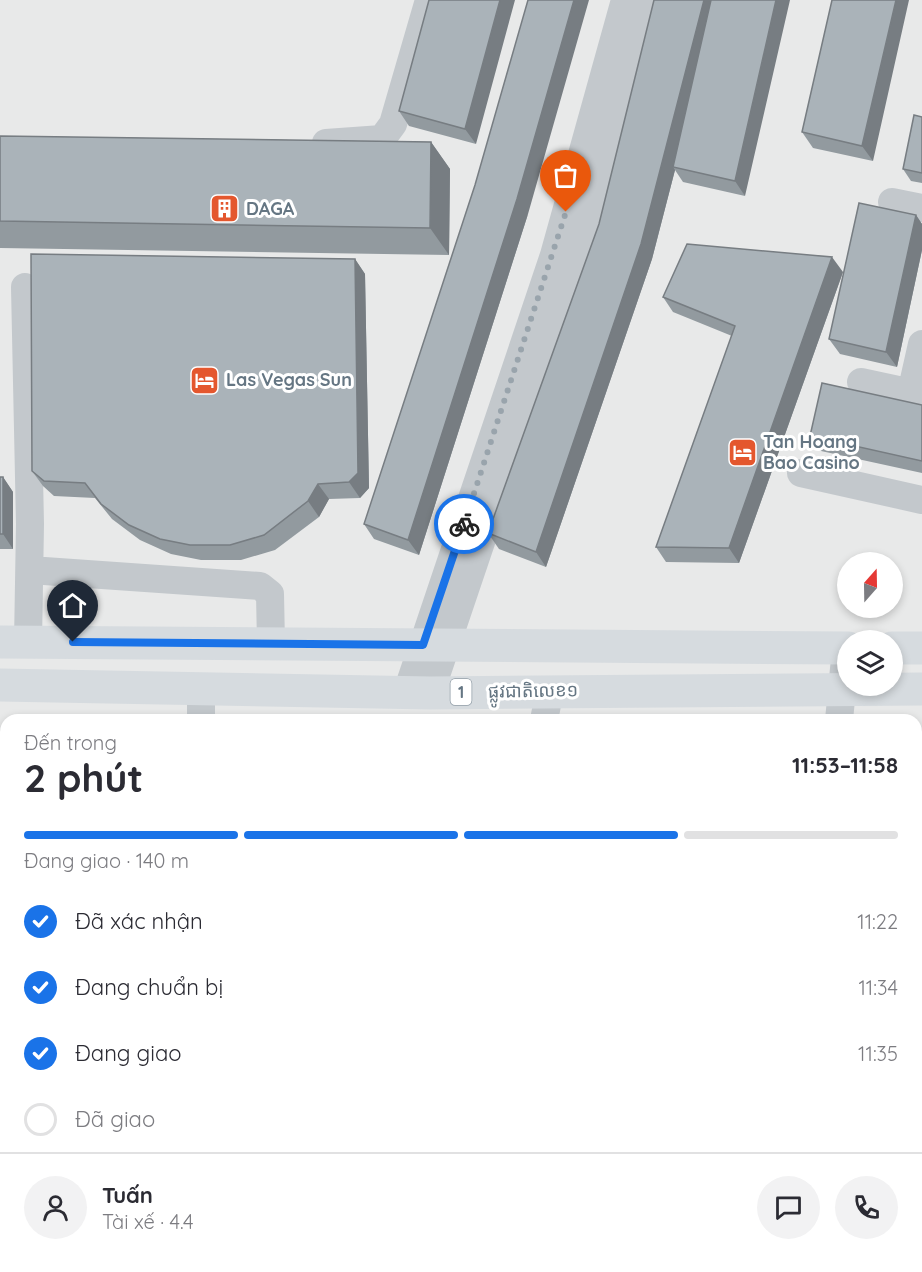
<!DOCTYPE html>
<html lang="vi">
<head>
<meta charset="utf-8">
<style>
	:root { --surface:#fff; --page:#f2f2f3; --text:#2b2b33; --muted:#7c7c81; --line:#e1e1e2; --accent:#1a73e8 }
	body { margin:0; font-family:Quicksand,"Noto Sans Khmer",sans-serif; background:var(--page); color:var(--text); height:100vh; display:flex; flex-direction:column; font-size:22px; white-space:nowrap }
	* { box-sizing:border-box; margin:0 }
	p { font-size:20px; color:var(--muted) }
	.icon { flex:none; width:33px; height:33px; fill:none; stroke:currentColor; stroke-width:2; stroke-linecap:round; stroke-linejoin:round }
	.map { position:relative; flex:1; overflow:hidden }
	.panel { position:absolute; left:0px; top:714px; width:922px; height:558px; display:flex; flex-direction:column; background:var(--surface); border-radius:18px 18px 0 0; box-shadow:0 3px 9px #0003 }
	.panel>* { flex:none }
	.needle { width:39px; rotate:20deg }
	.tools { position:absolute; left:837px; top:552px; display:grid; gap:12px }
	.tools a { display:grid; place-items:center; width:66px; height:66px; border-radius:50%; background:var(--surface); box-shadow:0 3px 9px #0003; font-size:30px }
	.pin { position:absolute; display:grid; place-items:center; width:51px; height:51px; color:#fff; margin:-62px -26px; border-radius:50% 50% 50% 0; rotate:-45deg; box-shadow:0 0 6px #0007 }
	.pin .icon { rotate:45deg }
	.courier { position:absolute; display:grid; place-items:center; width:60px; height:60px; margin:-30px; border:4px solid #1a73e8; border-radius:50%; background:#fff; color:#222; box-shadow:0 2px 8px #0007 }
	.head em { font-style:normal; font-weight:700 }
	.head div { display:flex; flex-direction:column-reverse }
	.head { display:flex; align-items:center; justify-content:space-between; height:102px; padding:0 24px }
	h1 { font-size:39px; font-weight:700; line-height:45px }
	.bar { display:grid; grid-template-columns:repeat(4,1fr); gap:9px 6px; align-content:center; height:72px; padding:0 24px }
	.bar i { height:8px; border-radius:4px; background:var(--line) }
	.bar .current { background:var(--accent) }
	.bar p { grid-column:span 4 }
	.line { display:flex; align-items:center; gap:15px; padding:0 24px; border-top:2px solid var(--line) }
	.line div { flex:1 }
	.round { display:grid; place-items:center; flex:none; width:63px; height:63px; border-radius:32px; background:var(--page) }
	ol { padding:0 24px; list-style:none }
	li { display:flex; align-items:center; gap:18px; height:66px }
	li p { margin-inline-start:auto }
	li .icon { padding:6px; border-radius:50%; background:var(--accent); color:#fff; stroke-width:4 }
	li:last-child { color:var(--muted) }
	li i { width:33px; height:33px; border:3px solid var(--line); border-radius:50% }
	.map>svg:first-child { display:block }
</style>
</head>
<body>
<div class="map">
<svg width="922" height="1272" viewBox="0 0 922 1272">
	<rect width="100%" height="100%" fill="#fafaf8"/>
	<path fill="#e8e9e9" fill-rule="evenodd" d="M0,0h922v1272h-922zM848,562h44v46h-44zM848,640h44v46h-44zM6,720h910v546h-910z"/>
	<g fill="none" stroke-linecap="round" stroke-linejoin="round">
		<path stroke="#c3c8cc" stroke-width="28" d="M326,143l56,-4 11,-15 36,-124
			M892,202l30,6
			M25,287l5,237 -2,118
			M861,382l61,13
			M911,393l11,-49
			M801,473l121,27
			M30,570l230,16 10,8 1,50
			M407,692l147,-437 71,-255
			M430,693l145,-429 74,-264
			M201,720v-31
			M544,720l6,-30
			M839,720l7,-72
			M0,1108h6
			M194,1272v-6
			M782,1272l1,-6"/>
		<path stroke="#d6dbdf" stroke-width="33" d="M0,642l848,6
			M892,648h30
			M0,685l430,8 492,-4"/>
	</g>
	<path fill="#929a9f" d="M429,0l47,144 -67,-18 -10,-15z
		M654,0l91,196 -62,-14 -8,-12 -23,89 -106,308 -47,-18 -11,-16 111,-309z
		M832,0l41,161 -60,-13 -11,-16z
		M922,117v66l-11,-2 -8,-12z
		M0,136l431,6 19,27 -1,86 -449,-7z
		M528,214l-109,341 -45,-16 -10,-15z
		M916,215l6,9v26l-25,117 -57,-13 -11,-15z
		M355,259l10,15 4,214 -9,10 -31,1 -10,18 -44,33 -34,10h-40l-30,-6 -31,-14 -28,-21 -17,-21 -41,-2 -11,-10 -11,-15z
		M843,272l-104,291 -73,-1 -10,-15 76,-211 -59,-24 -10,-15z
		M922,405v68l-101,-22 -11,-15z
		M0,477h3l10,15v57h-13z
		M916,766l6,1v411l-6,-8v-31l2,-12h-2z
		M111,1266h54v6h-40z
		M716,1266h36v4z"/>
	<path fill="#777d82" d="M500,0h15l-39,144 -11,-15z
		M574,0h15l-61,214 -109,341 -11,-15z
		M704,0h14l-45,167 2,3 -23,89 -106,308 -10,-15z
		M776,0h14l-45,196 -10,-15z
		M896,0h13l-36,161 -11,-15z
		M431,142l19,27 -1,86 -19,-27z
		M916,215l6,9v26l-25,117 -11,-15z
		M832,257l11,15 -104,291 -10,-15z
		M355,259l10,15 4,214 -9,10 -11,-16z
		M3,477l10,15v57l-10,-15z
		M318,484l11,15 -10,18 -11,-16z
		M157,1266h8v6h-8z"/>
	<path fill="#aab3b9" stroke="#777d82" stroke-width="1.5" d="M429,0h71l-35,129 -66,-18z
		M528,0h46l-57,199 -109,341 -44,-16 111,-339z
		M654,0h50l-63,244 -105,308 -48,-19 111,-309z
		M711,0h65l-41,181 -62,-14z
		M832,0h64l-34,146 -60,-14z
		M914,115l8,2v56l-19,-4z
		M0,136l431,6 -1,86 -430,-7z
		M859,203l57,12 -30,137 -57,-13z
		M687,244l145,13 -103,291 -73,-1 79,-221 -72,-29z
		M31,254l324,5 3,214 -9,9 -31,2 -10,17 -44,34 -34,10h-40l-30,-6 -31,-14 -28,-21 -16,-21 -41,-2 -12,-10z
		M822,383l100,22v56l-112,-25z
		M0,477h3v57h-3z
		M916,766l6,1v322l-3,24h-3z
		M922,1089v78h-6v-28z
		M916,1205l6,1v66h-119l1,-6h112z
		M0,1223l6,2v41h99l15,6h-120z
		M130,1266h27v6h-13z"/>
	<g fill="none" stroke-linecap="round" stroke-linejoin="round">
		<path stroke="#99a4ac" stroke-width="6" stroke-dasharray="0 10.8" d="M464,524l102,-312"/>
		<path stroke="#1a73e8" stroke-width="8" d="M73,642l350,3 41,-121"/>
	</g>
	<defs>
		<symbol id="building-square" viewBox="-11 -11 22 22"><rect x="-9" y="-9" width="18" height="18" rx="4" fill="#e4572e" stroke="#fff"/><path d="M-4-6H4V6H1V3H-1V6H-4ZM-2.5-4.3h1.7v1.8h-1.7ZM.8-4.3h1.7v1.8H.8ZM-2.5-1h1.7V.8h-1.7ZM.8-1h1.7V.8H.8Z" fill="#fff"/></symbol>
		<symbol id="hotel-square" viewBox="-11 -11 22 22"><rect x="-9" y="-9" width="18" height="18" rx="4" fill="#e4572e" stroke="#fff"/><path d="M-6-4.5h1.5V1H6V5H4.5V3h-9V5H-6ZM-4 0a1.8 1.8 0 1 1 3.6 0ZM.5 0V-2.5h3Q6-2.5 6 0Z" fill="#fff"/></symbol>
	</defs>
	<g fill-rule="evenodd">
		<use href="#building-square" x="208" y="192" width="33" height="33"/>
		<use href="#hotel-square" x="188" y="364" width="33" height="33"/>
		<use href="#hotel-square" x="726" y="436" width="33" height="33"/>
	</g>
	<g text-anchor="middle" stroke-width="6" stroke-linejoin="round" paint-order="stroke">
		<rect fill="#fff" stroke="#939fa8" stroke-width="1.5" x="450.5" y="679" width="21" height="26" rx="4.5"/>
		<g font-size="16" font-weight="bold" fill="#657683">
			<text x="461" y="698">1</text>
		</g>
		<g font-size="18" font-weight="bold" fill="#657683" stroke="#fff" text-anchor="start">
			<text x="246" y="215">DAGA</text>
			<text x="226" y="386">Las Vegas Sun</text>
			<text x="763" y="448">Tan Hoang<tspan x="763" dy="21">Bao Casino</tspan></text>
		</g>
		<g font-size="18" fill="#657683" stroke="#fff">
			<text transform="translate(533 691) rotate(-1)" y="6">ផ្លូវជាតិលេខ១</text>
		</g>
	</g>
</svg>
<div class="tools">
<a><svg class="needle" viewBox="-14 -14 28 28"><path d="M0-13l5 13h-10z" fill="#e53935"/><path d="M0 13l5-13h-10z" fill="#7c7c81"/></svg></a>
<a><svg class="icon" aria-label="layers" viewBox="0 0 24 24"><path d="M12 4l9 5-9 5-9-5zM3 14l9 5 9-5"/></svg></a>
</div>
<div class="pin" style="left:566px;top:212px;background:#ea580c"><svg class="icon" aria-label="bag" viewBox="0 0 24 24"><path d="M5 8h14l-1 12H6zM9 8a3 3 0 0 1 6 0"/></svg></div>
<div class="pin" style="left:73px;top:642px;background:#1f2937"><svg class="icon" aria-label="home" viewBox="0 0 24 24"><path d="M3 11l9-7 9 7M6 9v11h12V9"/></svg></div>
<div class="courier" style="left:464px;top:524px"><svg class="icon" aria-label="bike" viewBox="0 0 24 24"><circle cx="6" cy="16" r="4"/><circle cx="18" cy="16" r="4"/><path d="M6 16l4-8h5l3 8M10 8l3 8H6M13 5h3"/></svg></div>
<section class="panel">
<div class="head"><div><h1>2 phút</h1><p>Đến trong</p></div><em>11:53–11:58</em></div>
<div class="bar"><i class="current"></i><i class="current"></i><i class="current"></i><i></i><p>Đang giao · 140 m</p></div>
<ol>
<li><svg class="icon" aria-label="check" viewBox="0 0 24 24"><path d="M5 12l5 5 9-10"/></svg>Đã xác nhận<p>11:22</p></li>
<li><svg class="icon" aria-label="check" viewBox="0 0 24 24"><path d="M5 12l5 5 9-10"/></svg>Đang chuẩn bị<p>11:34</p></li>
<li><svg class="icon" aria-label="check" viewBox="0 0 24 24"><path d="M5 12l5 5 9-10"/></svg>Đang giao<p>11:35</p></li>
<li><i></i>Đã giao</li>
</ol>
<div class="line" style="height:108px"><a class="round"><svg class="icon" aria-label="person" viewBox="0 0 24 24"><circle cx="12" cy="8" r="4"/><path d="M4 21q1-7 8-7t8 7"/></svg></a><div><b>Tuấn</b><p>Tài xế · 4.4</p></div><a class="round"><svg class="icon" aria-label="chat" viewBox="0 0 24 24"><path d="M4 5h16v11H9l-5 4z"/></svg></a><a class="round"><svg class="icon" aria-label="phone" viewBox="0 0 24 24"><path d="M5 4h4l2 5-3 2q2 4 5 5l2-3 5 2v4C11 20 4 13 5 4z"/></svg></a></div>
</section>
</div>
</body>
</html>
